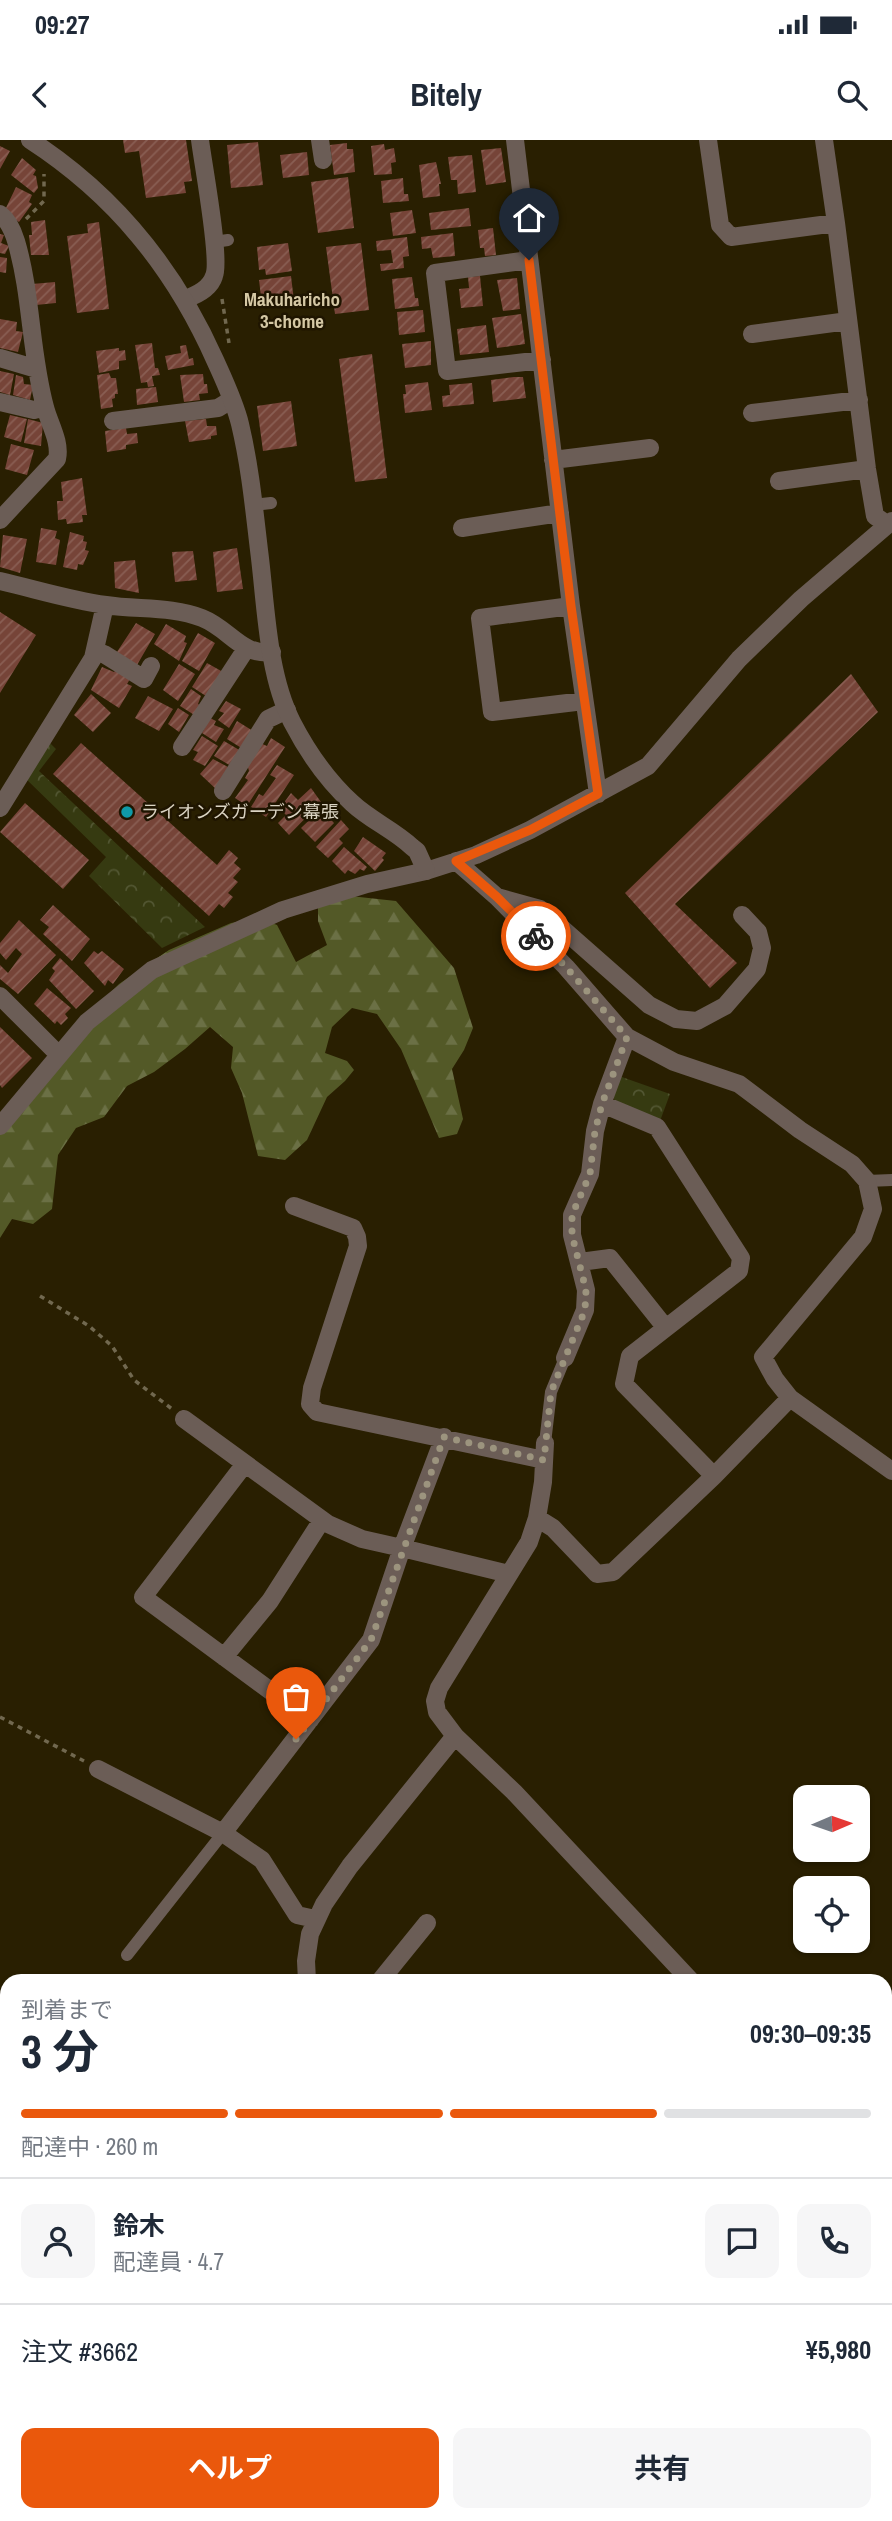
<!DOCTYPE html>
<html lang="ja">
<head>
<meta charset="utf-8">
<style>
	:root { --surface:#fff; --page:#f6f6f7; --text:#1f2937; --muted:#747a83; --line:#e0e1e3; --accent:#ea580c }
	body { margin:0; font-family:"Archivo Narrow","Noto Sans JP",sans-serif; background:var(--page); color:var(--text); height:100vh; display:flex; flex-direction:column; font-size:26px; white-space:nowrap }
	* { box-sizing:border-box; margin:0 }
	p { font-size:23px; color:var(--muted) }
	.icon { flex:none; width:38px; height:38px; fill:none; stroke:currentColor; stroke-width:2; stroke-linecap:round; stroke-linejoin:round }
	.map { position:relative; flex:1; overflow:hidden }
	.drawer { position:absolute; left:0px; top:1834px; width:892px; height:548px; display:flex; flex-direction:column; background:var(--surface); border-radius:21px 21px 0 0; box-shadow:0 2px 5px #0004 }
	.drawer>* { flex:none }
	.needle { width:46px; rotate:88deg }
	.fabs { position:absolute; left:793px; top:1645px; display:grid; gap:14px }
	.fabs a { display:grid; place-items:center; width:77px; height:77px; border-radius:14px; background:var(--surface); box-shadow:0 2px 5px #0004; font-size:35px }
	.pin { position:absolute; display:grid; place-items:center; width:60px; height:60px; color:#fff; margin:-72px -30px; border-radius:50% 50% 50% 0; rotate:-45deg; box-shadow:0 0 7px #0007 }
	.pin .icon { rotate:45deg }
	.courier { position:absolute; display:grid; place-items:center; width:70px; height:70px; margin:-35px; border:5px solid #ea580c; border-radius:50%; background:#fff; color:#222; box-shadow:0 2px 9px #0007 }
	.headline em { font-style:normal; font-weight:700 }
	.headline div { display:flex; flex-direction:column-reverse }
	.headline { display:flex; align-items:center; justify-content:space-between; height:119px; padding:0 21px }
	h1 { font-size:46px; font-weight:700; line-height:52px }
	.bar { display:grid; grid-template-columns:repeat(4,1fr); gap:10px 7px; align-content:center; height:84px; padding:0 21px }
	.bar i { height:9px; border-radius:5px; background:var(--line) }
	.bar .on { background:var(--accent) }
	.bar p { grid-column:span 4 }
	.line { display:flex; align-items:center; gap:18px; padding:0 21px; border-top:2px solid var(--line) }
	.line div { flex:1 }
	.round { display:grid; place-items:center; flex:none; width:74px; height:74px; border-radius:14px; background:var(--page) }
	.cta { display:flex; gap:14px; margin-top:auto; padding:14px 21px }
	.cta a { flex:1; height:80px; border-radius:14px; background:var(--accent); color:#fff; font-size:28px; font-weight:700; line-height:80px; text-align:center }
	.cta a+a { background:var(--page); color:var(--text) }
	.status { display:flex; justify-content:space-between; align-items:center; height:49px; padding:0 35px; background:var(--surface); direction:ltr }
	.status svg { height:19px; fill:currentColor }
	header { display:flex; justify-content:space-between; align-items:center; height:91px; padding:0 21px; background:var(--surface); font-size:32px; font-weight:700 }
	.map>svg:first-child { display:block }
</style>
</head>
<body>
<div class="status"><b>09:27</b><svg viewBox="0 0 49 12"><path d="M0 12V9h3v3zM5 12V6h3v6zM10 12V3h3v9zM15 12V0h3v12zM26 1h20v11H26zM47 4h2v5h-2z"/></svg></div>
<header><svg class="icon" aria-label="back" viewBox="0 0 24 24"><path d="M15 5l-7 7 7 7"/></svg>Bitely<svg class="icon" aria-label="search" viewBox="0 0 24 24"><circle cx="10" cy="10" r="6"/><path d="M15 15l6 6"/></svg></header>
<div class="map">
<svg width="892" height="2381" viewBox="0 0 892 2381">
	<defs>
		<pattern id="forest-firs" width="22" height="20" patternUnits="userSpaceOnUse" patternTransform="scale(1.75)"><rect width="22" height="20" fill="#535927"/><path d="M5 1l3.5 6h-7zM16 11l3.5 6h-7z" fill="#6b7045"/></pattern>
		<pattern id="park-crowns" width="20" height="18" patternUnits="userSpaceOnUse" patternTransform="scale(1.75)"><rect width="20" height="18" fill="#363a11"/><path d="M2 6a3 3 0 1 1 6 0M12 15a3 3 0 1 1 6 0" fill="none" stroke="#525632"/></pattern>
		<pattern id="building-hatch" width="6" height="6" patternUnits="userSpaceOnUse" patternTransform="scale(1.75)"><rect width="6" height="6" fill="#764438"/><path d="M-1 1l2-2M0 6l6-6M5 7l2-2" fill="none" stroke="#895e53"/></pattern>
	</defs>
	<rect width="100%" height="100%" fill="#291f01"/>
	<path fill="url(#forest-firs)" d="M341,755l55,6 58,67 19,60 -9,22 -12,19 11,50 -6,15 -18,4 -38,-89 -24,-35 -25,-6 -20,19 -7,26 22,8 7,9 -9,11 -18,16 -20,43 -22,20 -27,-4 -16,-63 -11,-25 2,-21 -23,-20 -25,22 -31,23 -27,14 -23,31 -28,11 -18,27 -6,54 -19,15 -21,-5 -12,19v-106l77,-106 42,-42 50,-34 62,-27 28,-5 18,7 19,37 31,-17 -9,-24v-16z"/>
	<path fill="url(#park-crowns)" d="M47,600l9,9 -17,22 166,156 -43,21 -73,-72 17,-19 -83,-81z
		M619,936l51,18 -10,27 -45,-18 -2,-9z"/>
	<path fill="url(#building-hatch)" d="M123,0h63l6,41 -8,1 2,11 -40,5 -7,-47 -14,2z
		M258,2l5,43 -32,3 -4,-43z
		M347,3v6h6l2,23 -21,3 -4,-30z
		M384,4l1,6 9,-2 2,14 -5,1 1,11 -18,1 -3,-29z
		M0,6l10,5 -10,18z
		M501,8l5,34 -20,3 -5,-35z
		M307,12l2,23 -26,3 -3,-23z
		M472,15l4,37 -18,2 -1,-14h-6l-3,-23z
		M22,18l14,12 -3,5 3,1 2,12 -4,5 -23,-18z
		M436,22l5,22h-2l1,12 -17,2 -4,-33z
		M348,37l6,51 -36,5 -7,-51z
		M403,38l1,16h4l1,7 -26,2 -2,-22z
		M16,47l16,8 -3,7 3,2 -13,18 -15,-10z
		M469,68l2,18 -40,4 -2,-17z
		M412,70l4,23 -23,3 -3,-23z
		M45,80l4,35h-18l-2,-20h3l-1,-13z
		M99,82l10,87 -32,4 -10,-77 21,-3 -1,-9z
		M493,88l3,27 -11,1 -1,-8h-4l-2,-18z
		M453,93l2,23 -22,2 -2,-10 -9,1 -1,-12z
		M0,94l4,1 -3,8 8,3 -4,8 -5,-1z
		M407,97l2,19 -6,1 1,11 -23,3 -1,-7 13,-1 -2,-13 -14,1 -1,-10z
		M288,103l4,28 -26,4 -1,-6 -6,1 -2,-23z
		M361,103l8,67 -34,4 -9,-67z
		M0,117l7,1 -1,15 -6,-1z
		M291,136l3,25 -32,4 -3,-25z
		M480,136l3,30 -22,2 -2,-19 10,-1 -1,-11z
		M412,137l3,21h3l1,8 -24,3 -3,-30z
		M517,138l3,31 -17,2 -6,-31z
		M55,142l1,21 -20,2 -4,-21z
		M423,170l2,22 -26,3 -2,-23z
		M521,174l4,30 -28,4 -5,-30z
		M0,179l17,3 -1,9 7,1 -5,20 -18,-4z
		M486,185l3,27 -29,3 -3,-26z
		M431,201v24l-26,3 -3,-24z
		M152,203l3,25h3l2,7 -8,1 2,10 -6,1 -1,-5 -6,1 -6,-38z
		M186,205l3,14 4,-1 1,7 -26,5 -3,-14 16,-3 -1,-7z
		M119,208v3l6,-1 1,10 -7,1v8l-20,4 -3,-22z
		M372,214l15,124 -32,4 -16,-123z
		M0,231l14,3 -4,21 -10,-3z
		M109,233l2,5h5l2,16h-3v4l-3,1 1,8 -12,2 -4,-34z
		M203,234l1,10h3l1,9 -9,1 1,6 -16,2 -4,-27z
		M16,235l7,2 1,7 9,1 -3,15 -17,-5z
		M514,237h9l3,21 -33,4 -2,-22z
		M428,242l4,28 -27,3 -2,-19h3l-1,-9z
		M472,243l2,21 -31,3 -1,-11 8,-1 -1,-10z
		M156,247l2,15 -21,3 -1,-16z
		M291,261l6,45 -34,5 -6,-45z
		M10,275l17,4 -6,23 -17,-5z
		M28,279l15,4 -2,23 -17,-3z
		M206,279l1,7h9l1,9 -6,1v3l-22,3 -4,-21z
		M126,288l1,6 10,-1 1,10 -12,2v4l-19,3 -2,-21z
		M11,304l23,6 -7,25 -22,-6z
		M82,338l5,37h-5l1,7 -16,2 -1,-5 -8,1 -1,-19h6l-2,-19z
		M41,388l16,3 -2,7 5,2 -4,25 -20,-3z
		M70,392l14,4 -1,5 4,1 -2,8 4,1 -6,14 -5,-1 -1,6 -14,-3z
		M3,395l24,4 -7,34 -20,-6z
		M237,408l6,41 -26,3 -4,-40z
		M193,411l4,29 -22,2 -3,-30z
		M135,420l4,33 -24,-5 -1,-26z
		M0,472l36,23 -36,58z
		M136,483l19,11 -18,31 -20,-13z
		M166,484l20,12 -2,6 3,1 -8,18 -25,-17z
		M198,493l17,10 -16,28 -17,-10z
		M207,523l16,9 -17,24 -14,-9z
		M179,524l16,10 -17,27 -15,-11z
		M102,527l12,5 2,-2 14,9 -3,5 5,2 -13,22 -28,-18z
		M851,534l27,38 -203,192 62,59 -27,25 -85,-95z
		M191,549l10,7 -3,8 4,2 -6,10 -16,-10z
		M91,554l20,19 -18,19 -19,-17z
		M148,556l25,13 -14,22 -24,-13z
		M226,561l15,8 -12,19 -11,-8 6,-7 -5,-2z
		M178,568l11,7 -10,17 -11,-8z
		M210,578l6,3 -2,4 10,4 -8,13 -14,-9z
		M237,581l16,10 -10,18 -16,-10z
		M202,596l16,10 -13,20 -12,-6 5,-8 -5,-2z
		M271,598l14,9 -38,59 -12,-8 13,-18 -3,-2 4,-7 -2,-7 13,-21 7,3z
		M224,601l17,10 -10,15 -17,-10z
		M81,603l136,122 12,-15 9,8 -4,5 7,6 -8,9 5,4 -10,11 5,4 -9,11 -5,-4 -10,12 -156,-142z
		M213,619l15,8 -11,23 -17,-16z
		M277,625l17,10 -28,42 -15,-10 8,-13 4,2 13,-18 -6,-3z
		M311,648l10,14 -32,33 -11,-12 8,-8 -6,-7 11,-15 7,7z
		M25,663l64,57 -26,29 -63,-57z
		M321,669l13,14 -19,19 -14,-14z
		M341,680l8,9 -10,10 4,4 -15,15 -12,-11z
		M363,697l23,16 -4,5 2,2 -9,11 -21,-20z
		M344,707l23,20 -3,4 -4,-2 -5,5 -7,-4 -3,4 -13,-13z
		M53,765l37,34 -18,22 -29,-27 6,-7 -9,-7z
		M19,780l37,35 -38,39 -18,-15v-14l8,8 14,-19 -6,-6 -10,12 -6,-7v-10z
		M94,811l4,3 4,-3 22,18 -11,15 -5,-4 -3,6 -21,-23z
		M60,818l34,33 -18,18 -27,-29 6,-9 -3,-3z
		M47,848l24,20 -6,6 3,4 -7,7 -4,-4 -2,3 -21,-20z
		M0,887l32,31 -30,30 -2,-3z"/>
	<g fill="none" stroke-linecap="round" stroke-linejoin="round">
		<path stroke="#71684f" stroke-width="3.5" stroke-dasharray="5 5" stroke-linecap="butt" d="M26,79l18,-18v-27
			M222,159l7,44
			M40,1156l49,30 23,20 22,34 38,29
			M0,1577l84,44
			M0,1916l7,1
			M886,2018l6,4"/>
		<path stroke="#6b5d56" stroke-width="12" d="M214,102l14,-2
			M253,365l18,-2
			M867,1041l25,-1
			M545,1303l6,-51 14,-34
			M127,1815l96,-122
			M444,2379l6,2
			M532,2379l1,-4
			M184,2381l1,-6"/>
		<path stroke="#6b5d56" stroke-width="18" d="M320,0l3,20
			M515,0l56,466 27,188
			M708,0l12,85 11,12 105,-14 -12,-83
			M0,74c9,7 13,17 16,27 16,54 14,111 29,166 4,16 16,35 12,52l-57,61
			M836,83l31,246 8,47 13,9
			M529,120l-94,13 12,98 95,-11
			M185,159c12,-4 25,-10 29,-23 7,-16 -11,-112 -14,-136
			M752,194l96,-13
			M0,218l37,11
			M0,262l34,8 11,-3
			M752,273l107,-13
			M113,281l105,-13 13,-8
			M553,320l97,-12
			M779,341l88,-12
			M462,388l98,-15
			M0,441c35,8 70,19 106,24 31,5 66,1 96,13 28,11 39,38 70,34
			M571,466l-91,12 12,94 92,-11
			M95,511l9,3 40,25 7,-13
			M182,607l64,-98
			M223,651l45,-72 19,-9
			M0,668l93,-150 12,-53
			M456,721l41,36 43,12 109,96 27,14 21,2 28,-15 32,-37 5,-21 -4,-16 -16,-17
			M497,757l69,70 61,70 47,25 65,22 61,46 52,34 15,17 6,28 -10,28 -100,120 12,22 15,19 102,73
			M0,856l59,59
			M602,964l55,23 84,131 -2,13 -109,85 -6,28 90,92
			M0,986l87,-104 65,-52 131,-60 84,-26 59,-13 50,-16 54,-25 118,-64 91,-107 62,-60 91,-78
			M294,1066l59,22 4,9 1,9 -46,142 -2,16 7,8 227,48
			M580,1122l30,-4 55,69
			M565,1218l20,-48 1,-20 -14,-55v-20l18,-41 5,-43 7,-27 25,-67
			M184,1279l144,105 34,15 40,9 -31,92 -148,193 39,27 35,55 18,4
			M444,1297l-42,111 107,26
			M244,1325l-101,132 167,123
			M537,1378l6,-36 2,-39
			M224,1517l46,-56 52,-81
			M98,1629l125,64
			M307,1841l-1,-20 4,-27 14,-30 26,-38 105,-130
			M380,1841l47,-58
			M691,1841l-177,-189 -59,-56 -18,-24 -2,-11 4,-13 90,-146 8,-24 16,10 44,46 16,-2 101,-96 76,-78
			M459,2381l2,-6"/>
		<path stroke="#6b5d56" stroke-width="18" d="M30,0c85,55 144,128 185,220 9,20 20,43 25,64 10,42 14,84 19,126 7,54 8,123 33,172 15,29 36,59 60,81 18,17 42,27 60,44l5,4 9,20"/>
		<path stroke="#b89a8c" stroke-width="18" d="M0,2143l7,2
			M0,2174l7,2
			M633,2375l21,6
			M732,2375l21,6"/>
	</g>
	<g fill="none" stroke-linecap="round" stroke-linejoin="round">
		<path stroke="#9c947e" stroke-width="7" stroke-dasharray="0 12.6" d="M296,1599l75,-99 73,-203 100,23 7,-68 34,-82 1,-20 -14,-55v-20l18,-41 5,-43 7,-27 25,-67 -61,-70 -30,-31"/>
		<path stroke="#ea580c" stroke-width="9" d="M529,120l42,346 27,188 -68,36 -74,31 41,36 39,39"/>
	</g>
	<circle fill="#0f9aa8" stroke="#1f1500" stroke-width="2.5" cx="127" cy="672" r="7"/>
	<g text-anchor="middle" stroke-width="5" stroke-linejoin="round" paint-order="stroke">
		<g font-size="18" fill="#dad3c2" stroke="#1f1500" text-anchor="start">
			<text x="141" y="678">ライオンズガーデン幕張</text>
		</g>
		<g font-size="19" font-weight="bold" fill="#d5c8a5" stroke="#1f1500">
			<text x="292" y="166">Makuharicho<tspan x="292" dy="22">3-chome</tspan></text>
		</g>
	</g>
</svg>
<div class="fabs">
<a><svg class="needle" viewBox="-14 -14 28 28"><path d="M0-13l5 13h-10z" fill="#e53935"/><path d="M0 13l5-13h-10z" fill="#747a83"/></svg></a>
<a><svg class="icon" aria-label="locate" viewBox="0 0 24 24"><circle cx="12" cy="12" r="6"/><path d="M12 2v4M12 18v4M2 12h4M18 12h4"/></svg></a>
</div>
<div class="pin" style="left:296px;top:1599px;background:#ea580c"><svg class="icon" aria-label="bag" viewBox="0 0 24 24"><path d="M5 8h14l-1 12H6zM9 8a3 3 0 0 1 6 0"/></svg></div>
<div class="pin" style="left:529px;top:120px;background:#1f2937"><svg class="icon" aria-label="home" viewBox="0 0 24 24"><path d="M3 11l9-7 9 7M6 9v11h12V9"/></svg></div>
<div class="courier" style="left:536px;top:796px"><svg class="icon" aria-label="bike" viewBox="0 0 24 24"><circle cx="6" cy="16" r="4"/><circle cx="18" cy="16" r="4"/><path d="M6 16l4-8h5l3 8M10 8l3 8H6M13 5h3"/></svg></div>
<section class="drawer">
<div class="headline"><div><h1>3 分</h1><p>到着まで</p></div><em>09:30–09:35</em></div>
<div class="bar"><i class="on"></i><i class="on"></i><i class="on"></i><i></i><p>配達中 · 260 m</p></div>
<div class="line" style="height:126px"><a class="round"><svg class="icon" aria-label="person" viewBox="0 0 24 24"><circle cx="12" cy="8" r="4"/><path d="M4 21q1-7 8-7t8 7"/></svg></a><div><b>鈴木</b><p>配達員 · 4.7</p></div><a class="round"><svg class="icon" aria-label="chat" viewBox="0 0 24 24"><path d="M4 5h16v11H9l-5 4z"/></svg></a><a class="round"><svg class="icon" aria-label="phone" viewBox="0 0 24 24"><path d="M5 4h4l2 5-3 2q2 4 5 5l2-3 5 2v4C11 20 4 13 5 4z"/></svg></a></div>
<div class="line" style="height:91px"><div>注文 #3662</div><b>¥5,980</b></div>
<div class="cta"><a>ヘルプ</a><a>共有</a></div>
</section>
</div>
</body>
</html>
